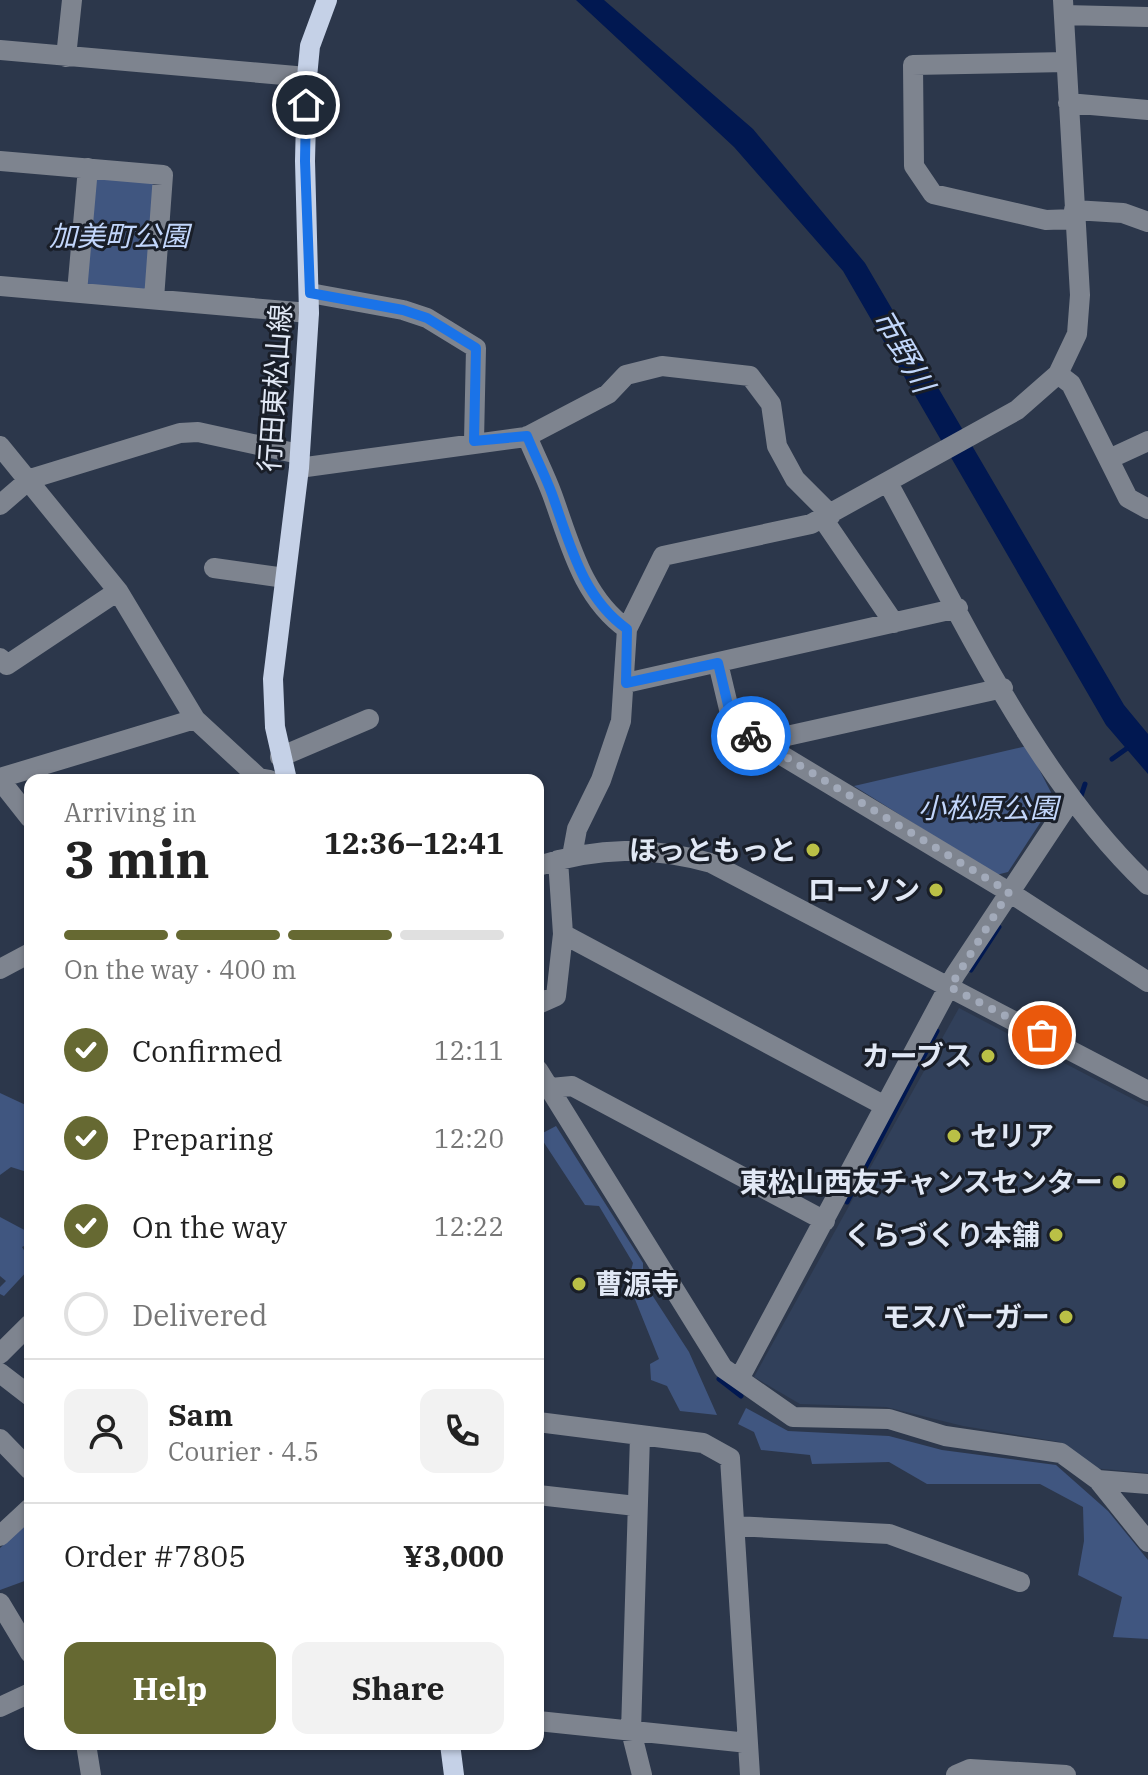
<!DOCTYPE html>
<html lang="en">
<head>
<meta charset="utf-8">
<style>
	:root { --surface:#fff; --page:#f2f2f2; --text:#222; --muted:#767676; --line:#e0e0e0; --accent:#666932 }
	body { margin:0; font-family:"IBM Plex Serif","Noto Sans JP",serif; background:var(--page); color:var(--text); height:100vh; display:flex; flex-direction:column; font-size:30px; white-space:nowrap }
	* { box-sizing:border-box; margin:0 }
	p { font-size:26px; color:var(--muted) }
	.icon { flex:none; width:44px; height:44px; fill:none; stroke:currentColor; stroke-width:2; stroke-linecap:round; stroke-linejoin:round }
	.map { position:relative; flex:1; overflow:hidden }
	.side { position:absolute; left:24px; top:774px; width:520px; height:976px; display:flex; flex-direction:column; background:var(--surface); border-radius:16px; box-shadow:0 2px 6px #0004 }
	.side>* { flex:none }
	.pin { position:absolute; display:grid; place-items:center; width:68px; height:68px; color:#fff; margin:-34px; border:4px solid #fff; border-radius:50%; box-shadow:0 2px 8px #0007 }
	.courier { position:absolute; display:grid; place-items:center; width:80px; height:80px; margin:-40px; border:6px solid #1a73e8; border-radius:50%; background:#fff; color:#222; box-shadow:0 2px 10px #0007 }
	.summary em { font-style:normal; font-weight:700 }
	.summary div { display:flex; flex-direction:column-reverse }
	.summary { display:flex; align-items:center; justify-content:space-between; height:136px; padding:0 40px }
	h1 { font-size:52px; font-weight:700; line-height:60px }
	.bar { display:grid; grid-template-columns:repeat(4,1fr); gap:12px 8px; align-content:center; height:96px; padding:0 40px }
	.bar i { height:10px; border-radius:6px; background:var(--line) }
	.bar .current { background:var(--accent) }
	.bar p { grid-column:span 4 }
	.line { display:flex; align-items:center; gap:20px; padding:0 40px; border-top:2px solid var(--line) }
	.line div { flex:1 }
	.round { display:grid; place-items:center; flex:none; width:84px; height:84px; border-radius:16px; background:var(--page) }
	ol { padding:0 40px; list-style:none }
	li { display:flex; align-items:center; gap:24px; height:88px }
	li p { margin-inline-start:auto }
	li .icon { padding:8px; border-radius:50%; background:var(--accent); color:#fff; stroke-width:4 }
	li:last-child { color:var(--muted) }
	li i { width:44px; height:44px; border:4px solid var(--line); border-radius:50% }
	.cta { display:flex; gap:16px; margin-top:auto; padding:16px 40px }
	.cta a { flex:1; height:92px; border-radius:16px; background:var(--accent); color:#fff; font-size:32px; font-weight:700; line-height:92px; text-align:center }
	.cta a+a { background:var(--page); color:var(--text) }
	.map>svg:first-child { display:block }
</style>
</head>
<body>
<div class="map">
<svg width="1148" height="1775" viewBox="0 0 1148 1775">
	<rect width="100%" height="100%" fill="#2c374b"/>
	<path fill="#31405a" d="M959,1008l189,99v366l-56,-5 -32,-26 -97,-16 -77,-19 -86,-3 -46,-27z"/>
	<path fill="#405680" d="M92,176l56,6 8,4 -7,101 -6,4 -61,-5z
		M1027,746l28,54 -47,72 -12,3 -142,-89z
		M0,1093l30,14v66l-19,-6 -11,8z
		M556,1126l87,137v18l46,71 28,63 -37,-4 -13,-25 -16,-6 -1,-16 9,-5 -31,-77 5,-19 -34,-57 -14,-1 -46,-70z
		M0,1217l30,16v10l-8,4 8,13v8l-26,28 -4,-2v-7l6,-6 -6,-5z
		M746,1408l42,23 101,5 53,14 114,15 52,46 40,49v79l-35,-2 9,-40 -44,-22 6,-34 -1,-34 -43,-23h-113l-38,-22 -77,2 -2,-9 -49,-5 -7,-18 -16,-8z
		M30,1520v59l-30,11v-42z"/>
	<path fill="#011851" d="M576,0h28l149,129 112,134 259,442 24,29v40l-42,-49 -263,-454 -109,-124z"/>
	<g fill="none" stroke-linecap="round" stroke-linejoin="round">
		<path stroke="#011851" stroke-width="5" d="M1112,759l14,-10
			M1081,796l4,-12
			M971,970l28,-43
			M847,1202l90,-171
			M719,1379l22,17"/>
		<path stroke="#7e848f" stroke-width="20" d="M1064,15l84,2
			M0,50l307,27
			M66,57l6,-57
			M1066,62l-153,3 1,101 19,28 113,26 29,-1
			M1068,103l80,7
			M0,161l163,14 -9,124
			M1074,210l49,3 25,9
			M0,286l309,27
			M77,292l11,-124
			M310,293l93,17 24,8 49,30 -2,93
			M1058,374l13,10 57,114 20,11
			M527,436c8,20 18,39 25,58 18,49 30,103 75,135
			M0,446l118,145 77,128 64,59 11,2
			M1109,459l39,-18
			M299,468l227,-31 82,-43 18,-19 36,-9 88,10 21,28 6,42 18,33 36,36
			M888,483c75,136 147,295 260,402
			M0,505l30,-26 150,-46 18,-1 101,22
			M823,519l71,104
			M214,568l71,10
			M0,658l7,7 111,-74
			M718,663l15,63 276,166 139,90
			M626,683l332,-75
			M760,742l243,-54
			M280,757l89,-38
			M0,778l195,-59
			M0,780l30,38
			M572,856l5,-27 24,-49 20,-59 6,-92 36,-73 148,-32 206,-114 41,-36 19,-40 3,-39 -17,-295
			M538,866c60,-19 113,-20 173,-3l437,228
			M563,934l322,172
			M0,969l30,-16
			M538,1004l18,-8 7,-62 -5,-74
			M538,1070l185,298 70,49 96,2 56,17 116,17 37,27 50,62
			M551,1088l21,-2 253,135
			M0,1354l30,-30
			M0,1373l30,23
			M739,1379l216,-404 116,-175
			M538,1422l165,21 27,15 20,317
			M640,1436l-9,295 11,44
			M0,1439l30,31
			M1098,1480l50,4
			M538,1495l98,11
			M735,1526l154,8 131,48
			M0,1536l30,-28
			M0,1603l30,50
			M0,1707l30,-14
			M538,1721l210,22
			M86,1744l5,31
			M956,1775l14,-6 96,6"/>
		<path stroke="#c5d1e7" stroke-width="20" d="M287,780l-12,-53 -2,-48 26,-211 10,-155 -4,-152 2,-84 3,-31 17,-46
			M450,1744l4,31"/>
	</g>
	<g fill="none" stroke-linecap="round" stroke-linejoin="round">
		<path stroke="#a2aaba" stroke-width="8" stroke-dasharray="0 14.4" d="M751,736l258,156 -59,95 92,48"/>
		<path stroke="#1a73e8" stroke-width="10" d="M306,105l-1,56 5,132 93,17 24,8 49,30 -2,93 53,-5c8,20 18,39 25,58 18,50 30,103 75,135l-1,54 92,-20 15,63 18,10"/>
	</g>
	<g fill="#bac046" stroke="#191e28" stroke-width="3">
		<circle cx="813" cy="850" r="8"/>
		<circle cx="936" cy="890" r="8"/>
		<circle cx="988" cy="1056" r="8"/>
		<circle cx="954" cy="1136" r="8"/>
		<circle cx="1119" cy="1182" r="8"/>
		<circle cx="1056" cy="1235" r="8"/>
		<circle cx="579" cy="1284" r="8"/>
		<circle cx="1066" cy="1317" r="8"/>
	</g>
	<g text-anchor="middle" stroke-width="6" stroke-linejoin="round" paint-order="stroke">
		<g font-size="28" font-style="italic" fill="#c2d6fb" stroke="#191e28">
			<text x="119" y="246">加美町公園</text>
			<text x="988" y="818">小松原公園</text>
		</g>
		<g font-size="28" fill="#e1e8f5" stroke="#191e28">
			<text transform="translate(275 388) rotate(-86)" y="10">行田東松山線</text>
		</g>
		<g font-size="28" font-weight="bold" fill="#e1e8f5" stroke="#191e28" text-anchor="end">
			<text x="797" y="860">ほっともっと</text>
			<text x="920" y="900">ローソン</text>
			<text x="972" y="1066">カーブス</text>
			<text x="970" y="1146" text-anchor="start">セリア</text>
			<text x="1103" y="1192">東松山西友チャンスセンター</text>
			<text x="1040" y="1245">くらづくり本舗</text>
			<text x="595" y="1294" text-anchor="start">曹源寺</text>
			<text x="1050" y="1327">モスバーガー</text>
		</g>
		<g font-size="30" font-style="italic" fill="#c1d6fa" stroke="#191e28">
			<text transform="translate(903 351) rotate(60)" y="10">市野川</text>
		</g>
	</g>
</svg>
<div class="pin" style="left:1042px;top:1035px;background:#ea580c"><svg class="icon" aria-label="bag" viewBox="0 0 24 24"><path d="M5 8h14l-1 12H6zM9 8a3 3 0 0 1 6 0"/></svg></div>
<div class="pin" style="left:306px;top:105px;background:#1f2937"><svg class="icon" aria-label="home" viewBox="0 0 24 24"><path d="M3 11l9-7 9 7M6 9v11h12V9"/></svg></div>
<div class="courier" style="left:751px;top:736px"><svg class="icon" aria-label="bike" viewBox="0 0 24 24"><circle cx="6" cy="16" r="4"/><circle cx="18" cy="16" r="4"/><path d="M6 16l4-8h5l3 8M10 8l3 8H6M13 5h3"/></svg></div>
<section class="side">
<div class="summary"><div><h1>3 min</h1><p>Arriving in</p></div><em>12:36–12:41</em></div>
<div class="bar"><i class="current"></i><i class="current"></i><i class="current"></i><i></i><p>On the way · 400 m</p></div>
<ol>
<li><svg class="icon" aria-label="check" viewBox="0 0 24 24"><path d="M5 12l5 5 9-10"/></svg>Confirmed<p>12:11</p></li>
<li><svg class="icon" aria-label="check" viewBox="0 0 24 24"><path d="M5 12l5 5 9-10"/></svg>Preparing<p>12:20</p></li>
<li><svg class="icon" aria-label="check" viewBox="0 0 24 24"><path d="M5 12l5 5 9-10"/></svg>On the way<p>12:22</p></li>
<li><i></i>Delivered</li>
</ol>
<div class="line" style="height:144px"><a class="round"><svg class="icon" aria-label="person" viewBox="0 0 24 24"><circle cx="12" cy="8" r="4"/><path d="M4 21q1-7 8-7t8 7"/></svg></a><div><b>Sam</b><p>Courier · 4.5</p></div><a class="round"><svg class="icon" aria-label="phone" viewBox="0 0 24 24"><path d="M5 4h4l2 5-3 2q2 4 5 5l2-3 5 2v4C11 20 4 13 5 4z"/></svg></a></div>
<div class="line" style="height:104px"><div>Order #7805</div><b>¥3,000</b></div>
<div class="cta"><a>Help</a><a>Share</a></div>
</section>
</div>
</body>
</html>
